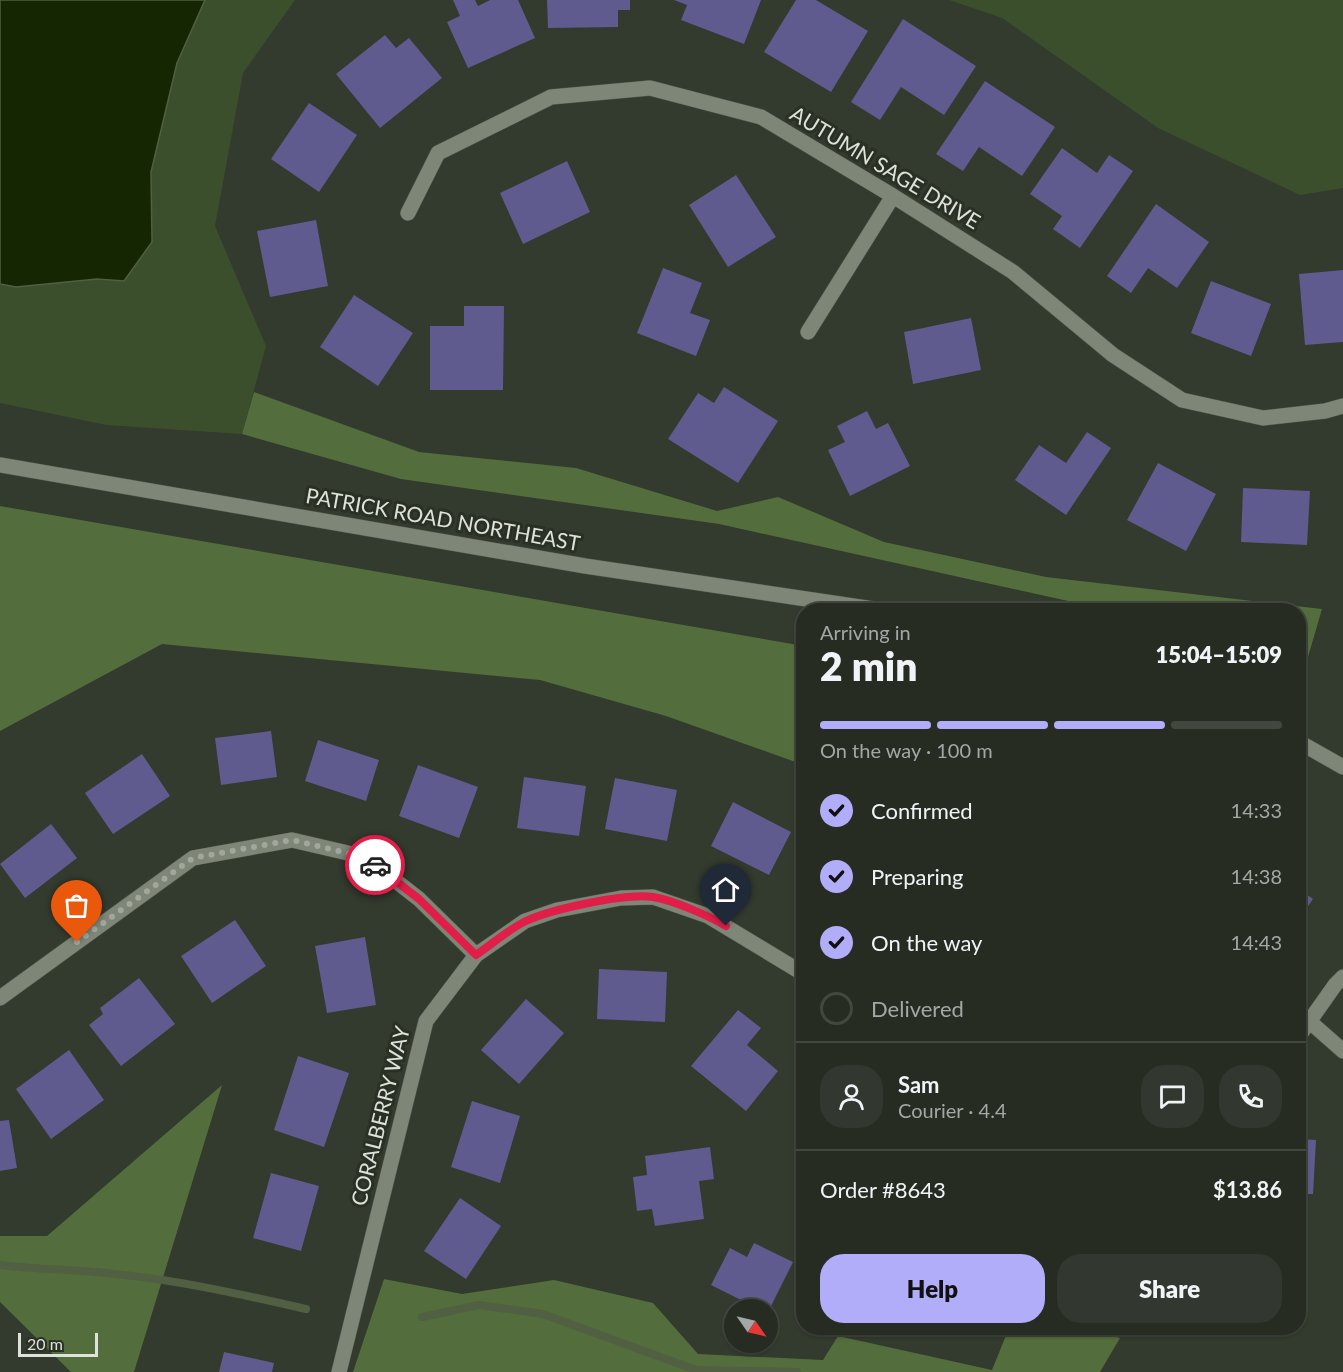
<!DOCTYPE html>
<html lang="en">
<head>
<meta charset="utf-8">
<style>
	:root { --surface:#262c22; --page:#32382f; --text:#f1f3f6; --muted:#a4a7a5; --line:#424840; --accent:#b2adf9 }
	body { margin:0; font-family:Lato,sans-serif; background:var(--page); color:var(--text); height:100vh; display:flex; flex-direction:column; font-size:22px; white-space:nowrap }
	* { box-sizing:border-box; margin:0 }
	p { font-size:20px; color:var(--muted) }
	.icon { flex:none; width:33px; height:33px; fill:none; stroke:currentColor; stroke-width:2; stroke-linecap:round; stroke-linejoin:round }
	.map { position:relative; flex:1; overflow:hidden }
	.drawer { position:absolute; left:796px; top:603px; width:510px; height:732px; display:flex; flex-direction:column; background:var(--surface); border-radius:24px; box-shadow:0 2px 4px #0004,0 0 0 2px var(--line) }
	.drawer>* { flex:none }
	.needle { width:39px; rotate:124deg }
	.controls { position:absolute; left:724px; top:1299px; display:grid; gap:12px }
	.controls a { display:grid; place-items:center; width:54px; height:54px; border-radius:50%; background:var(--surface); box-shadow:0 2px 4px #0004,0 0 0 2px var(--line); font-size:30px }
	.scale { position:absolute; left:18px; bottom:15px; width:80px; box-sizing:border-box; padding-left:6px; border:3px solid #dee2da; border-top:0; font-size:16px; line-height:21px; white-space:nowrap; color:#dee2da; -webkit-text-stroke:4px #293024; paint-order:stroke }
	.pin { position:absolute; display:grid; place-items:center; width:51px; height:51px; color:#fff; margin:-62px -26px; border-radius:50% 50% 50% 0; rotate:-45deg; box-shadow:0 0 6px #0007 }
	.pin .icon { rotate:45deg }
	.courier { position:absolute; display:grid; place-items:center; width:60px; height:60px; margin:-30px; border:4px solid #e11d48; border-radius:50%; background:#fff; color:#222; box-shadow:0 2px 8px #0007 }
	.summary em { font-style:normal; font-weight:800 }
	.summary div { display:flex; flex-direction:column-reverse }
	.summary { display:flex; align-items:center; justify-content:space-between; height:102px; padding:0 24px }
	h1 { font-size:39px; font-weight:800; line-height:45px }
	.bar { display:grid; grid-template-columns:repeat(4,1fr); gap:9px 6px; align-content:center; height:72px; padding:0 24px }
	.bar i { height:8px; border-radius:4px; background:var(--line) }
	.bar .on { background:var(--accent) }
	.bar p { grid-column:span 4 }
	.line { display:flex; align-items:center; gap:15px; padding:0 24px; border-top:2px solid var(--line) }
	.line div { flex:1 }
	.round { display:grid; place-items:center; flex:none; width:63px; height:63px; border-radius:24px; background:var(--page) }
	ol { padding:0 24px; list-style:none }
	li { display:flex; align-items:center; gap:18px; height:66px }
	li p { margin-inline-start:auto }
	li .icon { padding:6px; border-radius:50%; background:var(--accent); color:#111; stroke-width:4 }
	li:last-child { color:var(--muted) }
	li i { width:33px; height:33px; border:3px solid var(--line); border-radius:50% }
	.button { display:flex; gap:12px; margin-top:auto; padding:12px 24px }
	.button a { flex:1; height:69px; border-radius:24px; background:var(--accent); color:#111; font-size:24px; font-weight:800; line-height:69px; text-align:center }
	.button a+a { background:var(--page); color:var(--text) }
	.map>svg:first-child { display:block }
</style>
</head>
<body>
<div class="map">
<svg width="1343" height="1372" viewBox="0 0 1343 1372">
	<rect width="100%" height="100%" fill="#333a2e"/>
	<path fill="#3c4f2c" d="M205,0h90l-52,73 -28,153 51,120 -24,88 -136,-9 -106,-22v-119l16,3 82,-8 26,2 28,-39 -1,-70 26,-109z
		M949,0h394v188l-43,7 -142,-67 -156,-110z"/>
	<path fill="#536e3c" d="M254,392l165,60 157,16 141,43 61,-14 106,45 162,35 276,32 -23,79v-78h-199l-18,-6 -363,-80 -318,-45 -159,-45z
		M0,506l804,140v119l-138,-49 -126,-36 -378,-36 -162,87z
		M222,1085l-88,287h-63l-71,-70v-66h47z
		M384,1279l78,15 92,-14 99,23 45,51 125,6 15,-24 154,34 17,-42h73l38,10 -20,34h-747z"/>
	<path fill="#152702" stroke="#515f43" stroke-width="1.5" d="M0,0h205l-28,63 -26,109 1,70 -28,39 -27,-2 -81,8 -16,-3z"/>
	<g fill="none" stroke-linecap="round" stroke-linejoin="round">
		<path stroke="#515f43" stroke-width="8" d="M0,1265c38,5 77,4 115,9 64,6 129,21 191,35
			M422,1317l57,-12 64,9 153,56 101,2"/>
	</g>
	<path fill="#5f5b8e" d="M453,0h22l3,6 12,-6h28l17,38 -67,30 -21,-46 13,-6z
		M547,0h83v10h-12v17l-70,1z
		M674,0h87l-17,44 -63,-24 6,-15z
		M796,0h20l52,31 -37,61 -67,-40z
		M903,19l73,47 -32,49 -43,-28 -21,33 -29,-18z
		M385,35l11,13 13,-10 33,40 -62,50 -44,-54z
		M985,81l70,46 -33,49 -43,-29 -16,24 -27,-17z
		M309,103l48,32 -38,57 -48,-33z
		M1062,148l35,25 12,-18 24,16 -53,77 -27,-19 9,-13 -32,-22z
		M567,161l23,51 -67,32 -23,-51z
		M736,175l40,62 -48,30 -39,-62z
		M1156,204l53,38 -32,46 -29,-20 -17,25 -24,-17z
		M316,220l12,66 -58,11 -13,-66z
		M663,268l39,15 -12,30 20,7 -14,36 -59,-23z
		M1343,270v72l-38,3 -6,-71z
		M1211,281l60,23 -20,52 -60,-23z
		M354,295l59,38 -35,53 -58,-39z
		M464,306h40l-1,84h-73v-64h34z
		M971,318l10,52 -68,14 -9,-52z
		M724,387l54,34 -40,62 -70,-44 30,-46 16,10z
		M867,411l9,18 12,-6 22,43 -60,30 -22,-46 17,-8 -8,-16z
		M1087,432l24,16 -45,67 -51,-35 24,-35 27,18z
		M1158,463l58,31 -30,57 -59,-31z
		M1243,488l67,3 -3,54 -66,-3z
		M271,731l6,46 -56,8 -6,-47z
		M318,740l61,20 -13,41 -61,-20z
		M142,754l28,42 -57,38 -28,-41z
		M418,765l60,22 -19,51 -60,-22z
		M524,777l62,9 -7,50 -62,-8z
		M615,778l62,12 -10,51 -62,-12z
		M733,802l58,30 -22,43 -58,-29z
		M51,824l26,34 -52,40 -25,-34z
		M1299,889l14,10 -14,20z
		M235,920l31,46 -54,37 -31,-47z
		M365,937l11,68 -49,8 -12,-67z
		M599,969l68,3 -2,50 -68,-3z
		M139,978l36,46 -54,42 -32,-41 14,-11 -3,-6z
		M526,999l38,34 -45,51 -38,-34z
		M738,1010l23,18 -14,17 31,26 -32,40 -55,-45z
		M69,1050l35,50 -53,39 -35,-50z
		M298,1056l51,17 -25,74 -50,-17z
		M472,1101l48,15 -20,67 -49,-16z
		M9,1120l8,48 -17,3v-50z
		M1299,1139l17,1 -3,54h-14z
		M710,1147l4,32 -15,2 5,38 -49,7 -3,-17 -15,2 -4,-34 14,-2 -2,-19z
		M271,1173l48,13 -18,65 -48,-13z
		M460,1198l41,28 -35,53 -42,-28z
		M754,1243l39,19 -24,48h-8l-50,-25 19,-37 17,9z
		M224,1352l50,11 -2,9h-53z"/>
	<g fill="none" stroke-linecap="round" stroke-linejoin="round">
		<defs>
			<path id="street" d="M408,213l30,-60 113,-56 99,-9 111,29 132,79 120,76 100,83 69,45 81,18 62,-7 18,-5
				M808,332l85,-136
				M0,998l193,-140 99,-18 73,17 54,42 57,56
				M1309,1021l34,30
				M1299,1036l36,-51 8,-8
				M339,1372l87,-351 50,-66 49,-34 32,-11 64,-12 32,-1 55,19 96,58"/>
			<path id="secondary" d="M0,465l585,101 295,44
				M1299,742l44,25"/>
		</defs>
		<use href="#street" stroke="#52574d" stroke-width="16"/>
		<use href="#secondary" stroke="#52574d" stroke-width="16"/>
		<use href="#street" stroke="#7e8678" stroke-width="15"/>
		<use href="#secondary" stroke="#7e8678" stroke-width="15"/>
	</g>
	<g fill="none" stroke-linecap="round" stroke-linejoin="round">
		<path stroke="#a2a79e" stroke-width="6" stroke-dasharray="0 10.8" d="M77,942l116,-84 99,-18 72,17 11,8"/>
		<path stroke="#e11d48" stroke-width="8" d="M375,865l44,34 57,56c16,-11 33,-26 50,-34 26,-12 99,-28 127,-24 20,3 56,19 73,29"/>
	</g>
	<g text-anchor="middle" stroke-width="6" stroke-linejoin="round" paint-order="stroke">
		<g font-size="21" fill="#dee2da" stroke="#293024">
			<text transform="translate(885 168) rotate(31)" y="7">AUTUMN SAGE DRIVE</text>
			<text transform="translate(443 520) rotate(10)" y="7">PATRICK ROAD NORTHEAST</text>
			<text transform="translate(381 1116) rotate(-76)" y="7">CORALBERRY WAY</text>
		</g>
	</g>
</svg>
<div class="controls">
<a><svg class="needle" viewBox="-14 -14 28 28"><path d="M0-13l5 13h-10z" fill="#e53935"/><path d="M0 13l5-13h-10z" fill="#a4a7a5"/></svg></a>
</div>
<div class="scale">20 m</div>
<div class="pin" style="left:77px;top:942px;background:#ea580c"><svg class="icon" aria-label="bag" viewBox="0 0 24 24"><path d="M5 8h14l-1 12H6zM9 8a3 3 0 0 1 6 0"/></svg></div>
<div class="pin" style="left:726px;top:926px;background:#1f2937"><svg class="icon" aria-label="home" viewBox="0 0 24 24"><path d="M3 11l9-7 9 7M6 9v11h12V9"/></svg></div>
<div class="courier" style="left:375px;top:865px"><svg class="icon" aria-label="car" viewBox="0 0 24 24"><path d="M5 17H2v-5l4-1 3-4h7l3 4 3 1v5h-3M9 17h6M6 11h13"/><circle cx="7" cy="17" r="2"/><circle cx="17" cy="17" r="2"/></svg></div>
<section class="drawer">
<div class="summary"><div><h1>2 min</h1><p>Arriving in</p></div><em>15:04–15:09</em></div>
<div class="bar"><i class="on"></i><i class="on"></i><i class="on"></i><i></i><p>On the way · 100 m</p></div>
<ol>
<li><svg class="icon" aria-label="check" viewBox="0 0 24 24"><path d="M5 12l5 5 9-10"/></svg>Confirmed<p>14:33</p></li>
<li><svg class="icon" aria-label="check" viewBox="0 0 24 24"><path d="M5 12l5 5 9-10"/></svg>Preparing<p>14:38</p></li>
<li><svg class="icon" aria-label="check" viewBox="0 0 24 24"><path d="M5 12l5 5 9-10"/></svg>On the way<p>14:43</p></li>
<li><i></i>Delivered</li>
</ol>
<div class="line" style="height:108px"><a class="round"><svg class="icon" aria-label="person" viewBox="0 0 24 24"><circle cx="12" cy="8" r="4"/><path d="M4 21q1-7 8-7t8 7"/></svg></a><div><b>Sam</b><p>Courier · 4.4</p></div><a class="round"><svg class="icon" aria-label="chat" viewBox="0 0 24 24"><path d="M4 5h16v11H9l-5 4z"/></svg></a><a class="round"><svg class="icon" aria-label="phone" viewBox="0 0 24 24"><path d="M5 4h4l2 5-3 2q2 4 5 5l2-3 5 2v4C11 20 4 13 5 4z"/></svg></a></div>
<div class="line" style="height:78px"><div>Order #8643</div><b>$13.86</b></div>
<div class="button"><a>Help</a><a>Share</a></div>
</section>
</div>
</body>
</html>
